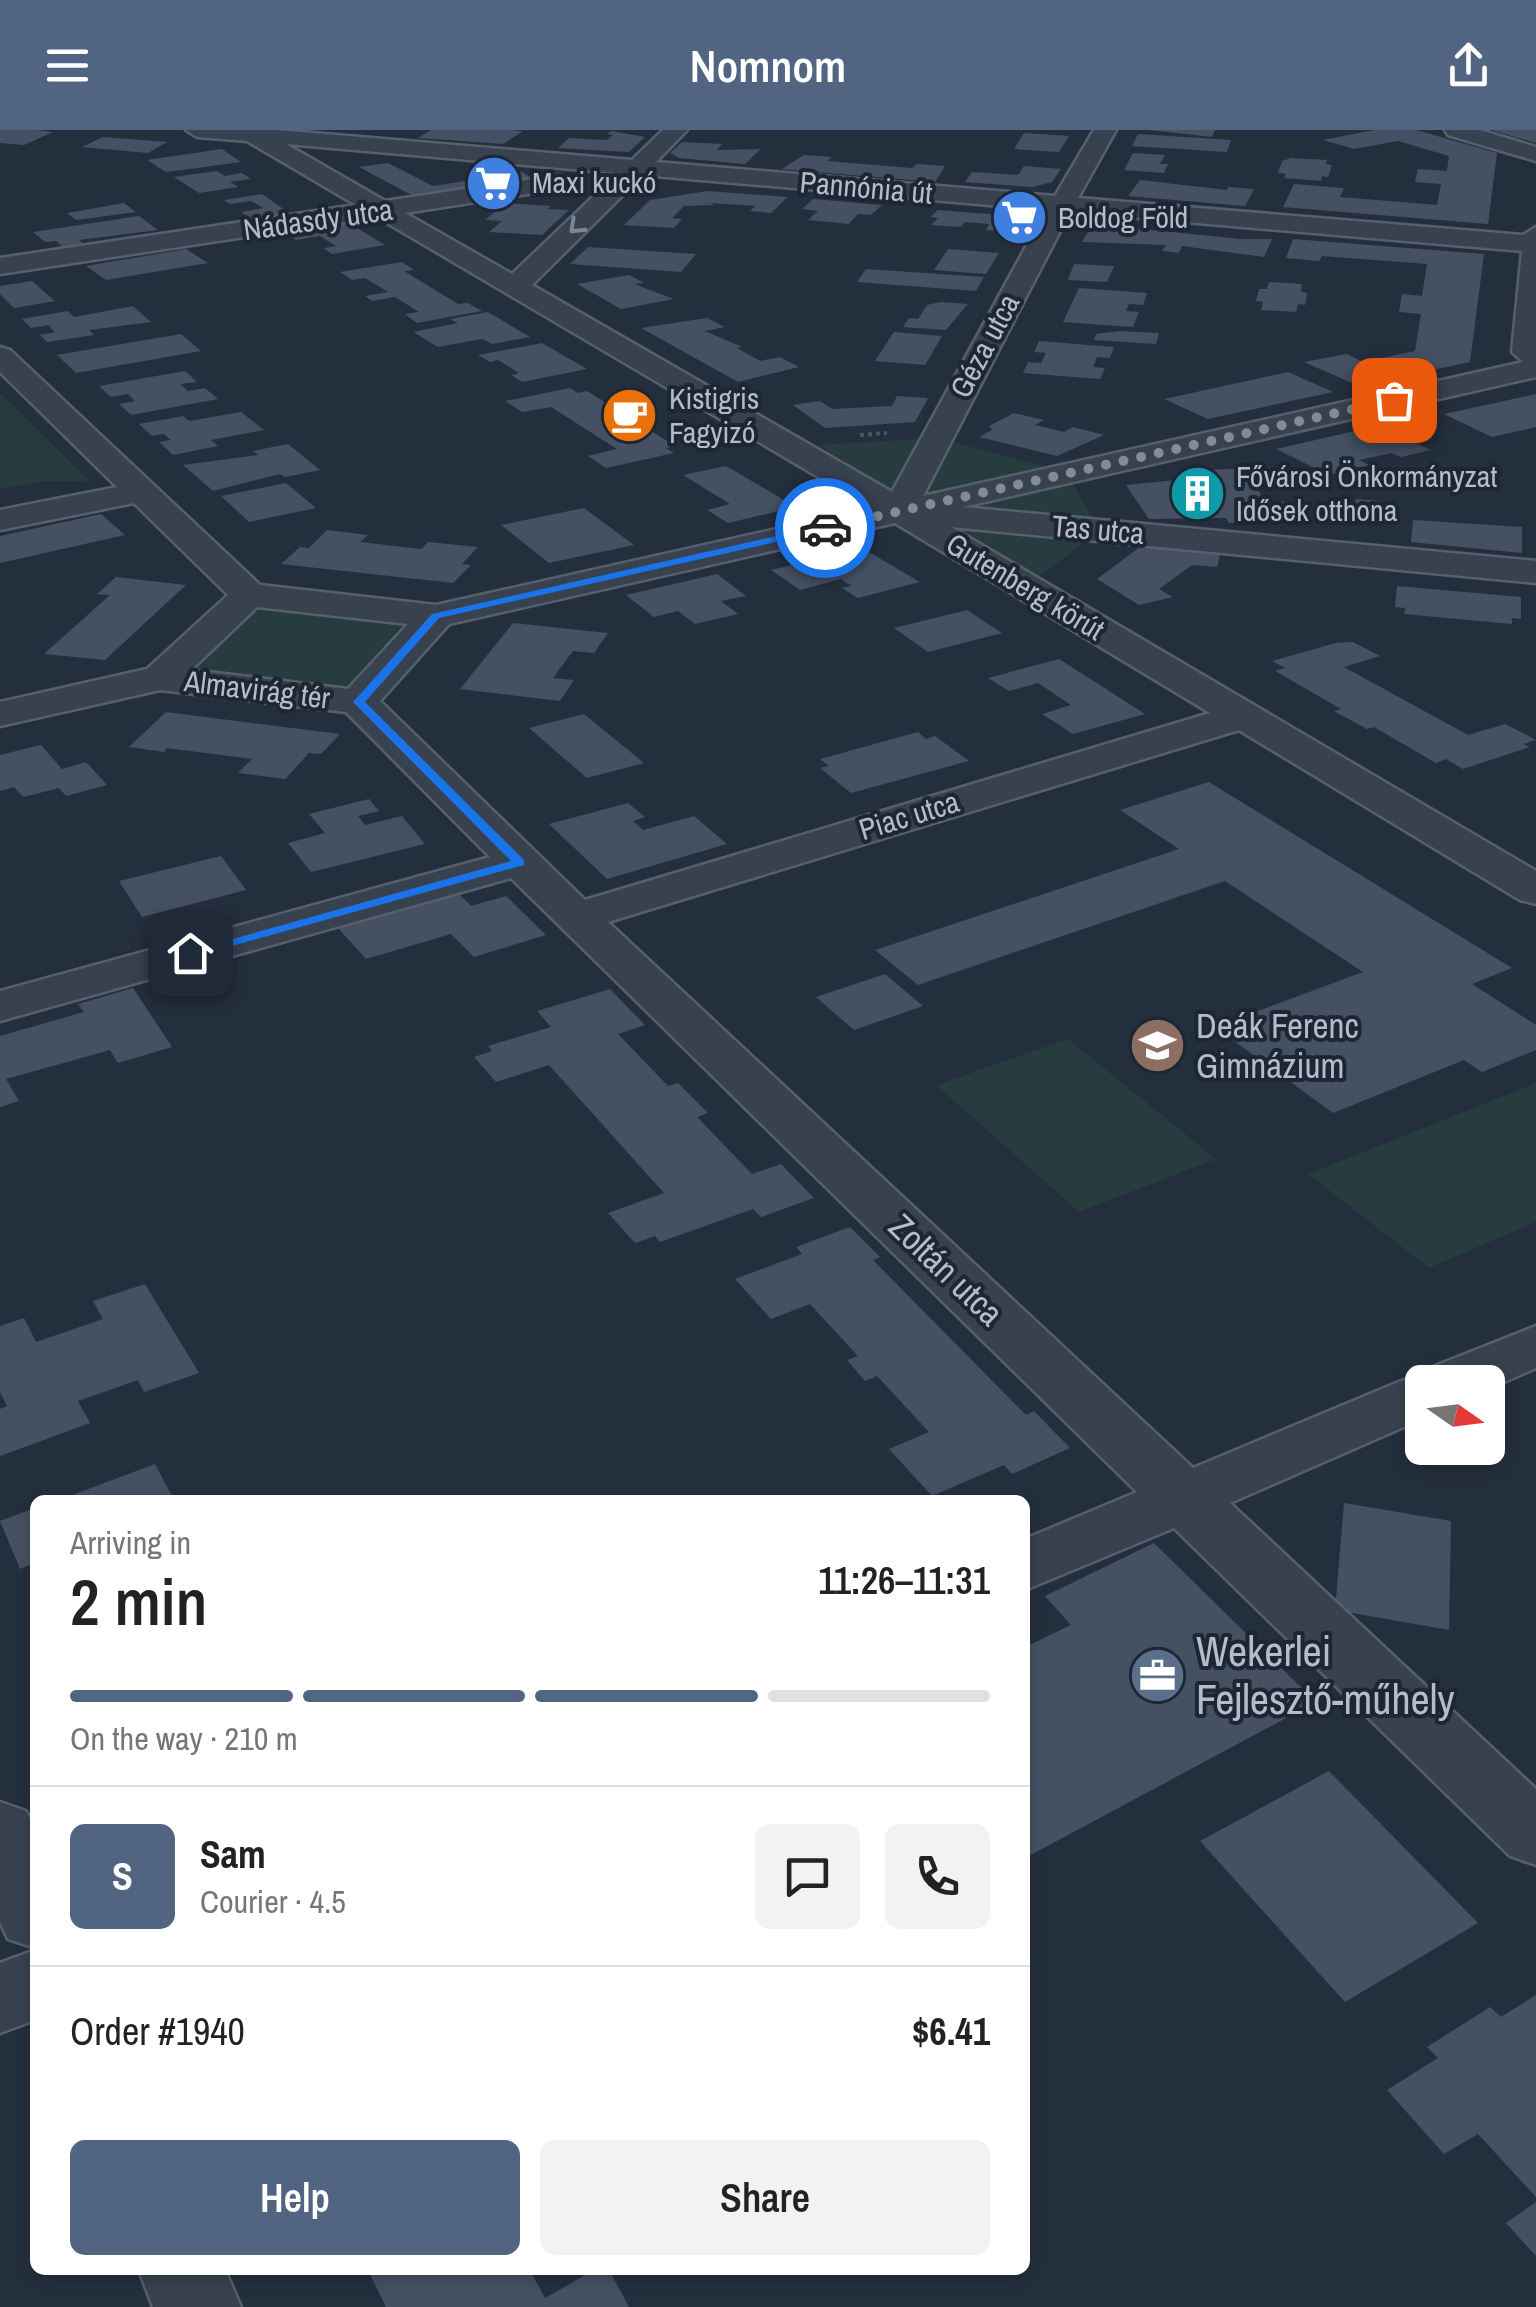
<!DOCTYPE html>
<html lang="en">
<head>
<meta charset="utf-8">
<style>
	:root { --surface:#fff; --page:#f2f2f2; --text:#222; --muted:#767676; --line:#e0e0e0; --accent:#516482 }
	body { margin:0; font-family:"Archivo Narrow",sans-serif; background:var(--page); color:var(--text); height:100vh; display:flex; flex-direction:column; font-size:38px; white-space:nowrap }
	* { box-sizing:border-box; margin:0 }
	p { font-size:32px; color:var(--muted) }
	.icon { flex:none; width:55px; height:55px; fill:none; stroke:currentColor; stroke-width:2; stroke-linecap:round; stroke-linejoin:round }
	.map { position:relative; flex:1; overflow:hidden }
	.drawer { position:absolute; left:30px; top:1365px; width:1000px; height:780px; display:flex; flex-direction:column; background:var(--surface); border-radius:15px; box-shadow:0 5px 15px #0003 }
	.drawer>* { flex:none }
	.needle { width:65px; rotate:104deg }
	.fabs { position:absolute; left:1405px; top:1235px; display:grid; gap:20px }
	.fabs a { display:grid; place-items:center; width:100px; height:100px; border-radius:15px; background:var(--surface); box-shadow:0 5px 15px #0003; font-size:50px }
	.pin { position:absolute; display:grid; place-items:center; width:85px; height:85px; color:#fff; margin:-42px; border-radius:20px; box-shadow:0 5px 15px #0006 }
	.courier { position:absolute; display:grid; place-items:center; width:100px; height:100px; margin:-50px; border:8px solid #1a73e8; border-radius:50%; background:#fff; color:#222; box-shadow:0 2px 12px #0007 }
	.headline em { font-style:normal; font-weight:600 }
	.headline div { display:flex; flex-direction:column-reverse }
	.headline { display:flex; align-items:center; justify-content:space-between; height:170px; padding:0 40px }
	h1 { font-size:65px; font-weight:600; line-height:75px }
	.bar { display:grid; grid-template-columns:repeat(4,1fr); gap:15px 10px; align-content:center; height:120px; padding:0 40px }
	.bar i { height:12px; border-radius:8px; background:var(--line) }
	.bar .selected { background:var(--accent) }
	.bar p { grid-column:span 4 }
	.line { display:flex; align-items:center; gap:25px; padding:0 40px; border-top:2px solid var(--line) }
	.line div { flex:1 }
	.round { display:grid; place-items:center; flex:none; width:105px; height:105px; border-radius:15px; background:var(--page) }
	.button { display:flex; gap:20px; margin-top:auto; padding:20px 40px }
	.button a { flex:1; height:115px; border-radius:15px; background:var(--accent); color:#fff; font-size:40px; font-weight:600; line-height:115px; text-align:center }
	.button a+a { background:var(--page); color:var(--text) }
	header { display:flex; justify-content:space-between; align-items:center; height:130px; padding:0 40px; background:var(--accent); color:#fff; font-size:45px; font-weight:600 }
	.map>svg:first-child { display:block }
</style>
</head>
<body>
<header><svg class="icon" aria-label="menu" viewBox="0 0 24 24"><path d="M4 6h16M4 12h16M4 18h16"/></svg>Nomnom<svg class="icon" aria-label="share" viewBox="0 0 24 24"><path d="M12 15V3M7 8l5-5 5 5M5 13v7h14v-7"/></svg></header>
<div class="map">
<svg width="1536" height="2177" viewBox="0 0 1536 2177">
	<rect width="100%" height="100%" fill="#242f3e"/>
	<path fill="#263c3f" d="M0,263l91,89 -49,-1 -42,8z
		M937,308l129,34 34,59 -64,48 -218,-134z
		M259,477l145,16 -60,66 -152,-18z
		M1068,909l148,120 -137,53 -143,-127z
		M1536,953v139l-107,46 -121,-94z"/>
	<path fill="#455162" d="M0,0h34l19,2 -29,13 -24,-2z
		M431,0h77l15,1 -20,13 -85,-6z
		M1149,0h66l-3,7z
		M1374,0h42l81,23 -9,71 -205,-17 11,-23 50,4 -4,9 97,8 4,-21 -26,-2 3,-13 29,2 2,-15 -51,-15 -44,8 -31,-9z
		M1494,0h42v13l-42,-12z
		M611,1l34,6 -16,15 -71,-4 11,-10 38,2 6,-5 -6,-1z
		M1024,3l45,3 -10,16 -45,-3z
		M1138,4l93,6 -4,12 -95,-6z
		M103,7l64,5 -19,11 -66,-6z
		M682,12l40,2 -5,6 44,-1 -16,15 -66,-6 -9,-5z
		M222,19l19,13 -75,10 -19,-12z
		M1133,23l32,2 -5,9h8l-4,9 -40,-3z
		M804,25l28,2 -5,4 85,7 5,-4 28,2 -10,16 -153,-13z
		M1291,28l36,2 -1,4 6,1 -4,12 -6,-1 -1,5 -37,-3 2,-4 -8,-1 4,-12z
		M388,33l45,23 89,-14 13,8 -118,18 -58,-31z
		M1024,36l37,3 -9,13 -20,5 -67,-5 7,-10 46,3z
		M217,41l8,5 17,-3 9,6 -21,3 8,5 -39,6 -25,-16z
		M1140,50l87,10 1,-3 26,2 -9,17 -117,-10z
		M708,61l80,6 -17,16 -21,-2 5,-5 -45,-3 5,2 -31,1 -12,12 10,1 -8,9 -50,-3 26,-25z
		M262,64l30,21 -38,6 -13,-9 22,-4 -12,-7 -21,3 -6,-4z
		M813,69l69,6 -11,10 -13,-1 -9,10 -41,-4 10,-9 -16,-2z
		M124,73l12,9 -60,8 -9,-7z
		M505,73l46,3 -4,3 22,1 -27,25 -53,-3 13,-11 -17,-1z
		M938,80l89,7 -9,16 -32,-3 3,-6 -24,-2 -5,5 -29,-2 7,-7 -8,-1z
		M139,86l19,14 -79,10 6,5 -21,3 -8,-7 -11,1 -12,-10z
		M336,94h14l35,21 -53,9 -9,-6 13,-2 -16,-10 -24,4 -12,-8z
		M1093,94l147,15h32l-8,18 -82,-11 -3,7 -17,-2 4,-6 -84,-3z
		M1293,109l191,15 -14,108 -111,24 -55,-24 43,-8 16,8 52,-11 6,-37 -22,-2 3,-18 20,2 5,-32 -105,-8 -3,5 -33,-3z
		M588,117l108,7 -15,18 -111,-8z
		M186,119l22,14 -102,17 -20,-14z
		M948,119l51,4 -13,21 -52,-4z
		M402,132l12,8 -10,1 54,33 10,-1 14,8 -65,12 -12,-9 14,-2 -24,-15 -23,4 -7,-5 23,-4 -23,-14 -13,2 -12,-8z
		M1074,134l40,2 -7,16 -39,-2z
		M866,139l118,8 -8,14 -119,-9z
		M629,145l15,8 -10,1 40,15 -53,10 -44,-25z
		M32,151l23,20 -41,7 -14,-14v-8z
		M1269,152l33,2 -1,8 6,1 -2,12 -7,-1 -2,8 -35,-2 2,-8 -7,-1 3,-12h8z
		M1079,158l68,5 -4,12 -14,-1 -3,7 13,1 -6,15 -70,-5z
		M941,172l27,2 -22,26 -43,-3 6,-9 9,1 9,-14z
		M133,176l18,16 -62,8 5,5 -47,7 -7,-7 15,-3 -7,-7 -17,3 -9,-9 46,-8 6,6z
		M488,182l42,25 -38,7 -10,-5 -44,8 -25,-15 45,-9 -8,-4z
		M707,188l18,9 -20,4 37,16 -5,1 23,13 20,-4 19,10 -61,15 -97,-54z
		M1119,201l40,2 -3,11 -62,-4 2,-6z
		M894,202l48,4 -17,29 -50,-4z
		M181,204l20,17 -125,22 -19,-18z
		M1039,211l75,6 -4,11 -13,-1 -4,10 12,1 -5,11 -77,-6 5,-11 13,1 5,-10 -12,-1z
		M542,213l45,26 -65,13 -11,-7 8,-2 -21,-13 -8,2 -12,-7z
		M185,241l12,11 -17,2 8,7 17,-3 13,11 -87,16 -12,-11 16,-3 -7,-7 -17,3 -12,-11z
		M1288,242l45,20 -125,27 -44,-20z
		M570,258l8,5 9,-2 32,20 6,-1 18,11 -6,1 38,24 -9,2 8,5 -68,15 -18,-12 29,-7 -66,-42 -29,5 -17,-11z
		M1536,264v33l-44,10 -48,-23z
		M897,266l31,2 -13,24 -90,6 -32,-23 27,-4 12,8 60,-3z
		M241,282l23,18 -53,10 7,6 -45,9 -14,-13 12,-2 -7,-6 -12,2 -13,-12 44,-8 6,5z
		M1014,283l30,7 -9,5 29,7 9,-5 31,8 -47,21 -78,-19 13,-7 -3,-4z
		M1377,296l54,24 -30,7 -10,-4 -32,7 10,5 -40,10 -53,-26z
		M288,314l32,26 -35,7 -5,-3 -67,17 -30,-26 75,-10 -5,-4z
		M726,336l70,41 -68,16 -21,-13 23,-6 -47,-29z
		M1270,337l15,18 -30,2 13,16 30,-2 14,18 -83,4 -3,-5 -77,1 -23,-34 70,-7 -5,-7z
		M286,353l30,25 -67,14 -28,-26z
		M1356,369l25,2 -2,13 -25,-2z
		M584,378l50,37 -85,18 -48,-38z
		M101,384l24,21 -125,28v-27z
		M1413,390l109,7v26l-111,-11z
		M327,400l41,5 -8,7 61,7 7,-7 50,5 -16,17 9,1 -18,18 -172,-19 19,-17 9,1z
		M1140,417l80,7 -3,13 -25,-2 -33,24 14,8 -34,8 -42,-26z
		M862,418l58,34 -62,16 -16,-10 9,-2 -10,-7 -41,11 -29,-20z
		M717,444l29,22 -25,5 17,13 -43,10 -17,-13 -24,6 -28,-22z
		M116,447l70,8 -81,75 -61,-6 66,-59 -13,-1z
		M1397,456l124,11v22l-9,-1v6l-108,-10 1,-6 -10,-1z
		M967,480l35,23 -74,19 -34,-24z
		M513,493l95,10 -14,20 -21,-2 -20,27 21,2 -14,21 -100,-12z
		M1353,512l27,14 -36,11 124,68 37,-11 31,16 -13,4 7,3 -67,22 -17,-10 -10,4 -62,-36 -7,2 -33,-18 7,-2 -66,-38 10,-3 -13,-7 64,-18z
		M1059,529l86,55 -72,20 -31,-20 29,-9 -33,-22 -29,8 -21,-13z
		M166,582l174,22 -19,20 -12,-1 -24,26 -47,-6 14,-14 -85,-11 -3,4 -35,-5z
		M584,584l60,49 -57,15 -58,-50z
		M918,602l8,7 9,-3 34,25 -118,32 -31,-25 9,-2 -9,-7z
		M41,615l21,24 24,-7 21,23 -41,11 -7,-8 -36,9 -9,-10 -14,4v-36z
		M1209,652l303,186 -40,16 64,41v25l-54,22 -18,-12 -131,53 -118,-86 148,-55 -138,-91 -307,104 -43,-35 304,-101 -59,-39z
		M369,669l10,12 -21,5 7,9 37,-9 23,28 -114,28 -23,-29 37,-10 -16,-19z
		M628,673l17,14 -12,4 10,9 51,-14 33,28 -120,35 -58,-55z
		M221,726l25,34 -104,27 -23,-36z
		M458,763l13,13 35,-10 40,39 -72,22 -23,-23 -85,25 -28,-31z
		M885,844l38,32 -69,24 -38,-33z
		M133,858l39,59 -54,16 -8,-13 -104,29 13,22 -19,6v-71l84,-24 -6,-8z
		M610,859l35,36 -27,9 50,52 10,-3 30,30 -11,4 55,57 29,-10 33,34 -53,19 -8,-8 -93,33 -5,-6 -20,7 -27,-30 56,-20 -115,-128 -53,17 -22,-25 18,-6 -4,-5 63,-19 -14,-16z
		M850,1097l30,30 -7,3 153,155 8,-4 36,37 -58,26 -8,-9 -72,31 -43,-47 40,-17 -52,-56 -12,5 -18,-21 11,-4 -48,-52 -39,15 -36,-40 67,-25 -6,-7z
		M145,1154l54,89 -55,19 -6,-12 -60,21 12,22 -90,33v-47l7,-3 -7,-14v-66l24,-8 12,24 67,-23 -10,-18z
		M155,1334l19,36h-115z
		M1344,1373l107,18 -2,109 -114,-20z
		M35,1378v55l-15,6 -20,-48z
		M1154,1413l162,159 -291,156v-211l46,-22 -26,-29z
		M1329,1641l149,152 -133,79 -145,-161z
		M1536,1865v202l-58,-63 -34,20 -57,-64 51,-32 -11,-11 63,-40 11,10z
		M1536,2072v54l-30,-33z
		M368,2140h162l15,28 49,-28h15l20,37h-243z"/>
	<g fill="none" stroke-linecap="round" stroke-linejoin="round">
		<defs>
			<path id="minor" d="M186,0h91l355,30 31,-30h24l-31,32 399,34 39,-66h22l-38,68 445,37 13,-8v150l-573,130 573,54v22l-585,-56 585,344v33l-16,-4 -281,-170 -631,192 585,546 208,-87 24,-5 5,-8 106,-42v42l-48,21v-7h-66v37l-192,84 306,286v76l-26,-9 -336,-328 -149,62v-51l112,-47 -626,-614 -511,143v-30l490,-134 -144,-145 -186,-22 -160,36v-24l147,-33 81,-74 -94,-92 -134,27v-20l117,-23 -117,-115v-25l10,3 250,235 176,20 435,-97 -494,-291 -377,57v-16l356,-53 -109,-64 -50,-4zM286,14l332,29 -106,101 -107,-61 154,-24 12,-7 -4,-5 -8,-2 -174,26zM643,45l403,35 -154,282 -360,-207zM1070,82l452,39 -10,101 11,10 -600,134zM895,393l315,190 -625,187 -205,-199 69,-77zM257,477l151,17 -60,65 -157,-19z
				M1445,0h35l56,17v14l-88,-26z
				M0,1672l26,9 9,18v119l-27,-9 -8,-17z
				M35,1820v70l-35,13v-70z
				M139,2140h86l16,37h-88z"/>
		</defs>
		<use href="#minor" stroke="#565f6c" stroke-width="5"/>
		<path stroke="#44595c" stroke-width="4" stroke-dasharray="4 4" stroke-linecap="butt" d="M860,305l27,-2"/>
		<use href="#minor" fill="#38414e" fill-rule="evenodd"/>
	</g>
	<defs><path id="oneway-chevron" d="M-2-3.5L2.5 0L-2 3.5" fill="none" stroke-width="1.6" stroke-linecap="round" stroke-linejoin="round" transform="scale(2.5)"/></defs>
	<use stroke="#7c8592" href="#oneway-chevron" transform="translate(576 97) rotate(136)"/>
	<path fill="#1a73e8" d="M825,395l4,5 -390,88 -74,84 159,158v5l-329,91 -12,-3 328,-92 -158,-159 79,-88z"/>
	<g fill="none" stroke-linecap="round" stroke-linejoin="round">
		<path stroke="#828b98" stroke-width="10" stroke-dasharray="0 18" d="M825,398l569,-128"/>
	</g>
	<defs>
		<symbol id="supermarket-disc" viewBox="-11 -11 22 22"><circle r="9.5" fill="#3f7fe0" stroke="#1d2633"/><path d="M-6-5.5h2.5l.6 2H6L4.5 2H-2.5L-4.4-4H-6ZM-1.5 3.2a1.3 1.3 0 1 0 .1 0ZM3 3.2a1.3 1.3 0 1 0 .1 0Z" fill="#fff"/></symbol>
		<symbol id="cafe-disc" viewBox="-11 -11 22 22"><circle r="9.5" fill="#e8710a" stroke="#1d2633"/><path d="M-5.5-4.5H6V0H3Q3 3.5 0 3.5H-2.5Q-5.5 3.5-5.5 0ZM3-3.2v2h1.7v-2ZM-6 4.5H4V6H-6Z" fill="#fff"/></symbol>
		<symbol id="building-disc" viewBox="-11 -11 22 22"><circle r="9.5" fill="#0f9aa8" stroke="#1d2633"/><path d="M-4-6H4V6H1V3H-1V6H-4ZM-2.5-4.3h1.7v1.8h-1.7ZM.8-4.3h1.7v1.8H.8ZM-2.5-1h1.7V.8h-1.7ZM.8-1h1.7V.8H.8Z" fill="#fff"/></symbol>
		<symbol id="school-disc" viewBox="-11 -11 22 22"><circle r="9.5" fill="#8d6e63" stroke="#1d2633"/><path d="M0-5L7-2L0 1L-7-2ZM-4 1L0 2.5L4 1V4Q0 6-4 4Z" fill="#fff"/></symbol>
		<symbol id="office-disc" viewBox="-11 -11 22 22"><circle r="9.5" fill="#5c6f8a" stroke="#1d2633"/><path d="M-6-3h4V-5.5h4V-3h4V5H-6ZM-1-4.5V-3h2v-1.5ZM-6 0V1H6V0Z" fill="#fff"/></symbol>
	</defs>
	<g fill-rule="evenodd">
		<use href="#supermarket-disc" x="462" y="22" width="63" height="63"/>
		<use href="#supermarket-disc" x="988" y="56" width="63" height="63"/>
		<use href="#cafe-disc" x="598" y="254" width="63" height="63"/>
		<use href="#building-disc" x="1166" y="332" width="63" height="63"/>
		<use href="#school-disc" x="1126" y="884" width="63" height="63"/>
		<use href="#office-disc" x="1126" y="1514" width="63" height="63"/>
	</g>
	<g text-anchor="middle" stroke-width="8" stroke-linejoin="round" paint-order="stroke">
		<g font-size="30" fill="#b4bcc9" stroke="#1d2633" text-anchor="start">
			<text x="532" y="63">Maxi kuckó</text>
			<text x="1058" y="98">Boldog Föld</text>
			<text x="669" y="279">Kistigris<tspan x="669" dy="34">Fagyizó</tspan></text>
			<text x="1236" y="357">Fővárosi Önkormányzat<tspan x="1236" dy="34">Idősek otthona</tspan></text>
		</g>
		<g font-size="30" fill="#b4bcc9" stroke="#1d2633">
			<text transform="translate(866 58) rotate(5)" y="10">Pannónia út</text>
			<text transform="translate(318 90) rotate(-8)" y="10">Nádasdy utca</text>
			<text transform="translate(985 216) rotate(-62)" y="10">Géza utca</text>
			<text transform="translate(1098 400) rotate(5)" y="10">Tas utca</text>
			<text transform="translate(1025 457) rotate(31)" y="10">Gutenberg körút</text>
			<text transform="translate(257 560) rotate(7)" y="10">Almavirág tér</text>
			<text transform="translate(909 686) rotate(-17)" y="10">Piac utca</text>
		</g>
		<g font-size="35" fill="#b4bcc9" stroke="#1d2633" text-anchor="start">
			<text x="1196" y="908">Deák Ferenc<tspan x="1196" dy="40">Gimnázium</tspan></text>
		</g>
		<g font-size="35" fill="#b4bcc9" stroke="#1d2633">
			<text transform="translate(946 1140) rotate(44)" y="12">Zoltán utca</text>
		</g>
		<g font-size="42" fill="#b4bcc9" stroke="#1d2633" text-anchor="start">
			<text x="1196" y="1536">Wekerlei<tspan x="1196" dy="48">Fejlesztő-műhely</tspan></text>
		</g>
	</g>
</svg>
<div class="fabs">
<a><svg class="needle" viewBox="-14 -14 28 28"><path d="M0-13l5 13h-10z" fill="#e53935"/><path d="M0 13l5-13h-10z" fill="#767676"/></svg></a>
</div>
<div class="pin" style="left:1394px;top:270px;background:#ea580c"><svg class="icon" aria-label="bag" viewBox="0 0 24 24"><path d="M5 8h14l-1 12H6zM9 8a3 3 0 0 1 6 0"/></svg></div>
<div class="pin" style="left:190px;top:823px;background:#1f2937"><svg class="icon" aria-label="home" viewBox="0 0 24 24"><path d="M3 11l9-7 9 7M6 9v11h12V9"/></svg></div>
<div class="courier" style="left:825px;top:398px"><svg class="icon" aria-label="car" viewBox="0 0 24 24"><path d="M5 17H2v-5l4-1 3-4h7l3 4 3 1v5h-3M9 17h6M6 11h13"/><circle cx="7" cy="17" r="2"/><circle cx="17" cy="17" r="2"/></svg></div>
<section class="drawer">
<div class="headline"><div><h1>2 min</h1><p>Arriving in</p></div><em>11:26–11:31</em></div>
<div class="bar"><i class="selected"></i><i class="selected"></i><i class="selected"></i><i></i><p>On the way · 210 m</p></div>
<div class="line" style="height:180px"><b class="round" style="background:var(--accent);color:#fff">S</b><div><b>Sam</b><p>Courier · 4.5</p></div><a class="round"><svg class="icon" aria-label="chat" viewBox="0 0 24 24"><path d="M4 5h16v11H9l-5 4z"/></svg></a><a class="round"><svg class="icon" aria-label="phone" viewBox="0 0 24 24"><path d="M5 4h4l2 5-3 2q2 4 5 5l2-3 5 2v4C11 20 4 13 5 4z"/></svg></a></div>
<div class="line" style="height:130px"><div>Order #1940</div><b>$6.41</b></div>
<div class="button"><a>Help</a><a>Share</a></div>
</section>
</div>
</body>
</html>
